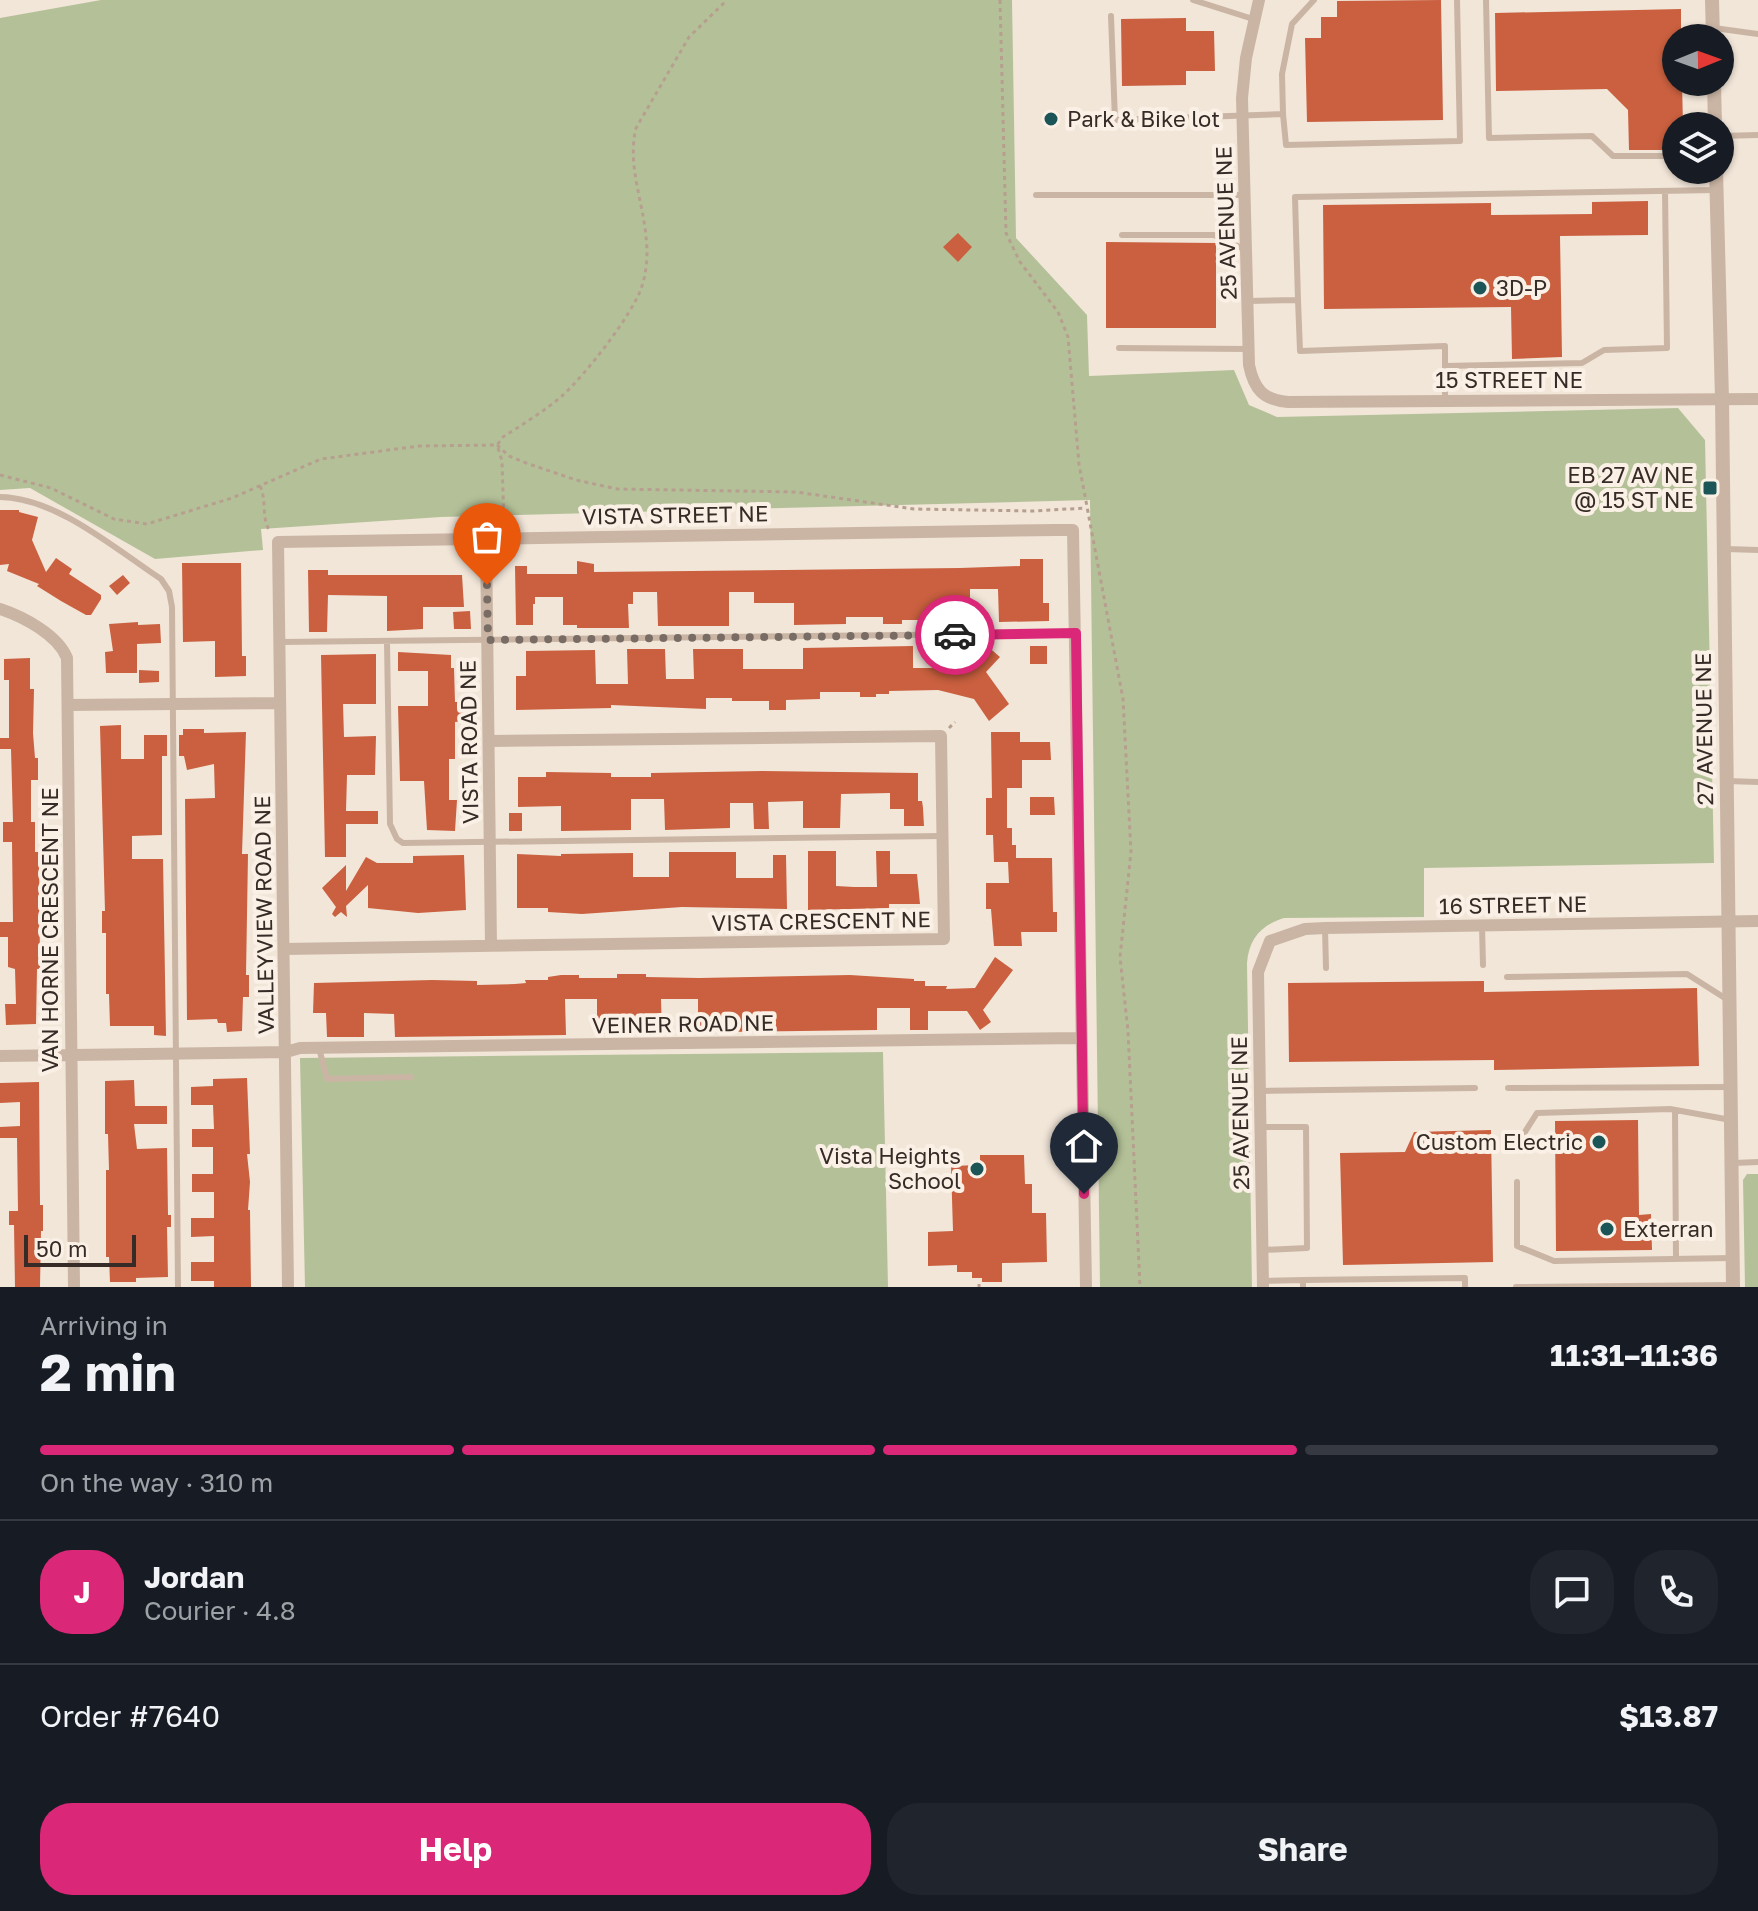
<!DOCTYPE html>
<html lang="en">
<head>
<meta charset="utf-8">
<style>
	:root { --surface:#171b24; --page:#20242c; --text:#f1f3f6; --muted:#9ea1a6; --line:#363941; --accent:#db2777 }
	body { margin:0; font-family:"Golos Text",sans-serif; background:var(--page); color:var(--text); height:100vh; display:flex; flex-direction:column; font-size:30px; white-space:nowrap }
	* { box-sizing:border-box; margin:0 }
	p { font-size:26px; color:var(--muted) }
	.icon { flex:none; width:44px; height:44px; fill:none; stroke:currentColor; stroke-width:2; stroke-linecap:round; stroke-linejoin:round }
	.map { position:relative; height:1287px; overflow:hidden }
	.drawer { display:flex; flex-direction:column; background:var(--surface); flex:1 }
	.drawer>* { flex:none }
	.needle { width:52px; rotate:89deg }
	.fabs { position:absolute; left:1662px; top:24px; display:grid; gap:16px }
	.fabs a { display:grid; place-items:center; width:72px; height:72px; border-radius:50%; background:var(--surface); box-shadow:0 2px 6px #0004; font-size:40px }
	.scale { position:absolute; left:24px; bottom:20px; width:112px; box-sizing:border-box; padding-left:8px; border:4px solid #362b26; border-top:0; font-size:22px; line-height:28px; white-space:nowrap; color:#362b26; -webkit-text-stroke:6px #faf0e5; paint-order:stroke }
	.pin { position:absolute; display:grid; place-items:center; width:68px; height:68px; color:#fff; margin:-82px -34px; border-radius:50% 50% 50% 0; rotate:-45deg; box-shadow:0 0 8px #0007 }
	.pin .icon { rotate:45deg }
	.courier { position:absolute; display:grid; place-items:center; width:80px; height:80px; margin:-40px; border:6px solid #db2777; border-radius:50%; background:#fff; color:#222; box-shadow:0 2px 10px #0007 }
	.headline em { font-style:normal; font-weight:700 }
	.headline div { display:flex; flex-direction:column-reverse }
	.headline { display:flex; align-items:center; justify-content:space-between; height:136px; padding:0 40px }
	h1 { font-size:52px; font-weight:700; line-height:60px }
	.bar { display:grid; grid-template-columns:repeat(4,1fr); gap:12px 8px; align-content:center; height:96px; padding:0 40px }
	.bar i { height:10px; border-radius:6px; background:var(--line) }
	.bar .selected { background:var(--accent) }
	.bar p { grid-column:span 4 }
	.line { display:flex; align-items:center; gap:20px; padding:0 40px; border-top:2px solid var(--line) }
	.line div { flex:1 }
	.round { display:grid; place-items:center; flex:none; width:84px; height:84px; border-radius:32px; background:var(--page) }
	.primary-button { display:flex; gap:16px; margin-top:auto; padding:16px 40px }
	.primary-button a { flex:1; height:92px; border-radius:32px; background:var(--accent); color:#fff; font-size:32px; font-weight:700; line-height:92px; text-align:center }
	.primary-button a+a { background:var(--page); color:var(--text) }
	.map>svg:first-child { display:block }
</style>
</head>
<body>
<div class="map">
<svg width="1758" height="1287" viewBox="0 0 1758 1287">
	<rect width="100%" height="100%" fill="#f2e6d9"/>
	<path fill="#b4c198" d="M101,0h911l4,238 71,77 2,61 145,-6 15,35 28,12 401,-9 27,32 9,423 -290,5v49l-140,1c-23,7 -35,21 -37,45l5,324h-152l-10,-787 -649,17 -180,12 2,21 -108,9 -125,-71 -30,2v-472z
		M883,1052l5,235h-583l-5,-229z
		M1747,1174h11v113h-13l-2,-107z"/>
	<path fill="#ca603f" d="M1441,0l2,120 -136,2 -2,-84h16v-21h16v-16z
		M1681,9v29h-5v44h6l1,44h-7v24h-47l-1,-40 -21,-21 -111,2 -1,-78z
		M1186,18v13h28l1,40h-29v14l-64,1 -1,-67z
		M1648,201v34l-88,1 2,121 -50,2 -1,-52 -187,2 -1,-104 168,-2v12l101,-1v-12z
		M958,233l14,14 -14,15 -15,-15z
		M1106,242l110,1v85h-110z
		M0,510h19v2l19,5 -6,23 14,32 10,-14 16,11 -3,5 32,21v4l-10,16h-5l-25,-14 -24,-15 2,-2 -32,-13 2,-7 -9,1z
		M1020,559h23v44h6v18l-50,1 -1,-33h-28v33h-8l-37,2v-4h-23v4h-19v-7h-37v7l-52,1v-22h-40v-11h-25v34h-71l-1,-34h-24v12h-5l1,24h-52v-3h-14v-28h-28v7h-2v21h-17l-1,-59h12v8h50v-13l17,3v8l366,-4 60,-2z
		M182,563h59l1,93h4v20l-31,1v-36l-32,1z
		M308,570h20v5h134l2,32h-41v22l-36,2v-35l-59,-1 -1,37h-18z
		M123,575l7,8 -13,12 -8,-9z
		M470,611l1,18h-17l-1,-17z
		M138,622v3l22,-1 1,19 -24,1v29h-31l-1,-21 8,-1 -4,-27z
		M986,645l14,12 -14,15 23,32 -20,17 -15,-22 -36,-9 -49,1v3h-13v3h-16v-5h-40v7l-34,1v10h-17v-9h-37v-3h-26v11l-95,-4v3l-95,2v-34h10v-25l69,-1 1,34h32l-1,-35h38l1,30h28l-1,-30h50v20h60v-21l110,-2v22h27v-3l7,1 1,-5 19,5z
		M1030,646h17v18h-17z
		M398,652l53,3v13h3l1,34h9v19l-9,1v37h-6v41h8l-2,31 -28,-1 -3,-49h-24l-2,-75h30v-35h-30z
		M376,654v50h-33l1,33 32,-1 -1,39h-28l-1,36h32v13h-32v33h-21l-4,-202z
		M30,658v31h4l-1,44 2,25h3v22h-7v42h4v30h4l1,117h-3l-1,55 -30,1 -1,-21h11l-1,-35 -7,-2v-30h-8v-15h13l-1,-80h-9v-20h10l-2,-73h-11v-11h9v-58h-5v-21z
		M139,670l20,1v11l-20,1z
		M121,725v34h23v-24h23v21h-5v79l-30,1v23h31l3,177 -12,-1v-9h-44l-1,-32h-3v-61h-4v-22h3l-5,-185z
		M183,729h21v4l42,-1 -4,122h6l-2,121h3v22h-6l-1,34 -15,1 -1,-9h-8l-1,-4 -30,1 -2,-221 30,-1 -1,-34 -27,6 -3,-14h-5v-21h4z
		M991,732h29v10h30l1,18h-29v28h-15v40h5v17h4v13h36l1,54h4v20h-36l1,14h-28l-3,-37h-5v-26h23l-1,-21h-14l-1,-27h-7v-37h6z
		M762,771l156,2v28h4l1,7 1,18h-20v-17h-14v-16l-49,1 -1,34h-37v-27l-35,1 1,27h-15l-1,-26h-23v25l-65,2 -1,-31h-33v31l-70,1v-25l-43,1v-30h28v-5l65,1v4h40v-4z
		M1030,797h24l1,18h-25z
		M509,813h13v18h-13z
		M808,851h28v35l18,1h23l-1,-36h14v23h27l3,30h-31v4l-81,2z
		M669,852h67v26h37v-23h13l1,54 -105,-2 -100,7 -34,-2v-4h-31v-54l44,2v-2l72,-1v24h36z
		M464,855l2,55 -48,3 -50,-5v-23l-22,21 1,11 -6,-5 -6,5 -3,-3 4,-7 -14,-19 24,-23v26l20,-34 11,6h36v-7z
		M995,957l18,13 -30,40 8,12 -11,8 -13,-19h-39v19h-18v-22h-33v22l-160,2v-4h-19v-29h-37l1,34h-12v-5l-36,1v5h-17v-35h-32l1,36 -171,2 -1,-23 -30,-1v24h-37l-1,-24h-13l1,-30 118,-3 45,1v4l38,-1 11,-1 -1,-3h23v-3l13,-2h18v3h38v-4h29v3l53,1 151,-3 64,4v2h11v5h22l-1,3 29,-1z
		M1484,981v11l213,-4 2,78 -205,4v-10l-205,2 -1,-79z
		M247,1078l3,76h-3l3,28 -2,28h2l1,77h-37v-6h-23v-19h23v-26l-23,1v-19h23v-26h-22v-18h21v-27h-21v-18h22l-1,-24h-22v-18l22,-1v-7z
		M134,1080l1,26h32v18h-33l3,25 30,-1 1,67h3v12h-4l1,50 -32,1v4h-26l-1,-25h-3v-87h3l-1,-36h-3v-53z
		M39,1082l1,123h3v26h-2l-1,56h-25l-1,-62h-5v-14h9l-1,-73h-17v-11l20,-1v-24l-20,1v-20z
		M1638,1120l1,95 12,-1 1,36 -96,1 -1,-130z
		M1491,1130l2,132 -150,3 -3,-112 65,-1 9,-20z
		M980,1155h44l1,29h7v29h14l1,49 -45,1v19h-20v-4h-10v-6h-15v-7l-29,1v-34l25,-1 -2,-65 29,-1z"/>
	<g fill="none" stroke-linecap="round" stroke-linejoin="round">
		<path stroke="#b69f8f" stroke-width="3" stroke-dasharray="4 4" stroke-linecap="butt" d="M1000,0l6,233 14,29 38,50 10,25 11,127 44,235 8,153 -11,105 8,74 12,256
			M497,445l12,11 17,7 50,17 41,9 179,3 118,17 119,2 53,-3
			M498,448l4,13 2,63
			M0,475l51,13 63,31 33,5 85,-26 89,-39 98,-13 78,-1 6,-8c20,-13 42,-26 60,-42 23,-21 70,-81 79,-109 5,-15 6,-34 4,-49 -3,-36 -19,-72 -10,-109l53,-91 38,-37
			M260,486c7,14 1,33 10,45
			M949,728l6,-6
			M979,1284v3"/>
		<path stroke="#cab5a4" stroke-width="6" d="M1193,0l60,19
			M1486,0l3,138 103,-2 21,20h63
			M1111,16l4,104 168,-6 -1,-40 10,-50 22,-24
			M1714,28l44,6
			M1283,114l3,31 174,-4 -3,-141
			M1720,136l38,-1
			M1036,195h210
			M1122,235h92l30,14
			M1298,300l2,51 145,-5v55
			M1248,301l50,-1 -3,-103 422,-7
			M1119,348l130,1
			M1445,366l137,-3 22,-13 63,-2 -2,-157
			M0,497c57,1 114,51 161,82l8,12 3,16 6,680
			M1726,549l32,1
			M280,642l796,-9
			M387,643l3,181 7,15 6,4 539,-7
			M1727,781l31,1
			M1482,926l1,39
			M1325,928l1,40
			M1507,977l180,-3 41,26
			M319,1048l8,31 84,-2
			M1508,1088l223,-1
			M1260,1091l215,-3
			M1675,1110l1,149
			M1261,1127h45l1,121 -45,2
			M1516,1146l21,-33 133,-4 61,11
			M1734,1163l24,-1
			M1517,1182v64l37,15 177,-3
			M1303,1280l162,-2v9
			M1262,1281l41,-1v7
			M1516,1287l217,-2"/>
		<path stroke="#cab5a4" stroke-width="12" d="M1259,0l-13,58 -4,40 7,267c5,24 14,35 39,37l470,-3
			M486,538l5,408
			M0,609c24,8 58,26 67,49l7,629
			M68,705l212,-2
			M284,949l660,-10 -3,-203 -452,5
			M0,1056l286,-4 14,-4 781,-10
			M288,1287l-10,-745 778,-12h17l13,757
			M1263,1287l-5,-315 12,-31 35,-12 20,-1 433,-7"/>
		<path stroke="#cab5a4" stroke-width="14" d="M1712,0l1,38
			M1714,82l1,44
			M1716,170l6,229 11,888"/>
	</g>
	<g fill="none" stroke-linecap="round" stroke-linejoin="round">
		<path stroke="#786c65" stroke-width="8" stroke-dasharray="0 14.4" d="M487,585l1,55 467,-5"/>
		<path stroke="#db2777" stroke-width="10" d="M955,635l121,-2 8,561"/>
	</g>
	<g fill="#1b5558" stroke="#faf0e5" stroke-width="3">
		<circle cx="1051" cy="119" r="8"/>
		<circle cx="1480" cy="288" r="8"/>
		<rect x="1702" y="480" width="16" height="16" rx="4"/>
		<circle cx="1599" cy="1142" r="8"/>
		<circle cx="977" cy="1169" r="8"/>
		<circle cx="1607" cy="1229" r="8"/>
	</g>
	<g text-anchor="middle" stroke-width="8" stroke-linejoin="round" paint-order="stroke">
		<g font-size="22" fill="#362b26" stroke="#faf0e5" text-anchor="start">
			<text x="1067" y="127">Park &amp; Bike lot</text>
			<text x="1496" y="296">3D-P</text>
			<text x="1694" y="483" text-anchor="end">EB 27 AV NE<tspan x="1694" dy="25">@ 15 ST NE</tspan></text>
			<text x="1583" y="1150" text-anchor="end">Custom Electric</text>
			<text x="961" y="1164" text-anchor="end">Vista Heights<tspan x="961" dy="25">School</tspan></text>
			<text x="1623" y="1237">Exterran</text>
		</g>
		<g font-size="22" fill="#362b26" stroke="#faf0e5">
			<text transform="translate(1226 223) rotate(-92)" y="8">25 AVENUE NE</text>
			<text x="1509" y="388">15 STREET NE</text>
			<text transform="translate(675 515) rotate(-1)" y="8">VISTA STREET NE</text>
			<text transform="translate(1704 729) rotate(-91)" y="8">27 AVENUE NE</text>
			<text transform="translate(469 742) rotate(-91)" y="8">VISTA ROAD NE</text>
			<text transform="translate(1513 905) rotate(-1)" y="8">16 STREET NE</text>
			<text transform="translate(264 915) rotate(-91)" y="8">VALLEYVIEW ROAD NE</text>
			<text transform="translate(821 921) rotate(-1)" y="8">VISTA CRESCENT NE</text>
			<text transform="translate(50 930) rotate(-90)" y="8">VAN HORNE CRESCENT NE</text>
			<text transform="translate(683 1024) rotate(-1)" y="8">VEINER ROAD NE</text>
			<text transform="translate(1240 1113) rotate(-91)" y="8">25 AVENUE NE</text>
		</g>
	</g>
</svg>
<div class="fabs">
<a><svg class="needle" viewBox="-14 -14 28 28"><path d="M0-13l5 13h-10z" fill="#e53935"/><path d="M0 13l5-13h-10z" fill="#9ea1a6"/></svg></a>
<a><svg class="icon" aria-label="layers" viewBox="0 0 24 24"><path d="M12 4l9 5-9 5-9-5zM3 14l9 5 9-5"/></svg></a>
</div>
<div class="scale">50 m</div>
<div class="pin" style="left:487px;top:585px;background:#ea580c"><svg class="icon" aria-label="bag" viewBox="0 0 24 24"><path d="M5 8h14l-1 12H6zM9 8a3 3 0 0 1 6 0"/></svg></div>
<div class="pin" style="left:1084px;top:1194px;background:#1f2937"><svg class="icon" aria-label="home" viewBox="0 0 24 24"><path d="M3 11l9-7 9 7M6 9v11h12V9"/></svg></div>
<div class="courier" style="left:955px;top:635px"><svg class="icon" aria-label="car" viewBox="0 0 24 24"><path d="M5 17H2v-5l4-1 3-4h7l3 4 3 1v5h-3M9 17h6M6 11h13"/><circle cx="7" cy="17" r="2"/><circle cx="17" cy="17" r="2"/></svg></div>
</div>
<section class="drawer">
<div class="headline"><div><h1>2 min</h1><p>Arriving in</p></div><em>11:31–11:36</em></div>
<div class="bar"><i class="selected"></i><i class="selected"></i><i class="selected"></i><i></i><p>On the way · 310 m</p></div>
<div class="line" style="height:144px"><b class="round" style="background:var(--accent);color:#fff">J</b><div><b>Jordan</b><p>Courier · 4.8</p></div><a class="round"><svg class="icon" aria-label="chat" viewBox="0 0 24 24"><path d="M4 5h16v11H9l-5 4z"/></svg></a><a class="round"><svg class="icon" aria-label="phone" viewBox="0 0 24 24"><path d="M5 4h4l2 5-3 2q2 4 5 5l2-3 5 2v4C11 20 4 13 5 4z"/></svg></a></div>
<div class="line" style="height:104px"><div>Order #7640</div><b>$13.87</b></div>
<div class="primary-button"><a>Help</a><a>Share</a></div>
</section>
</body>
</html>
